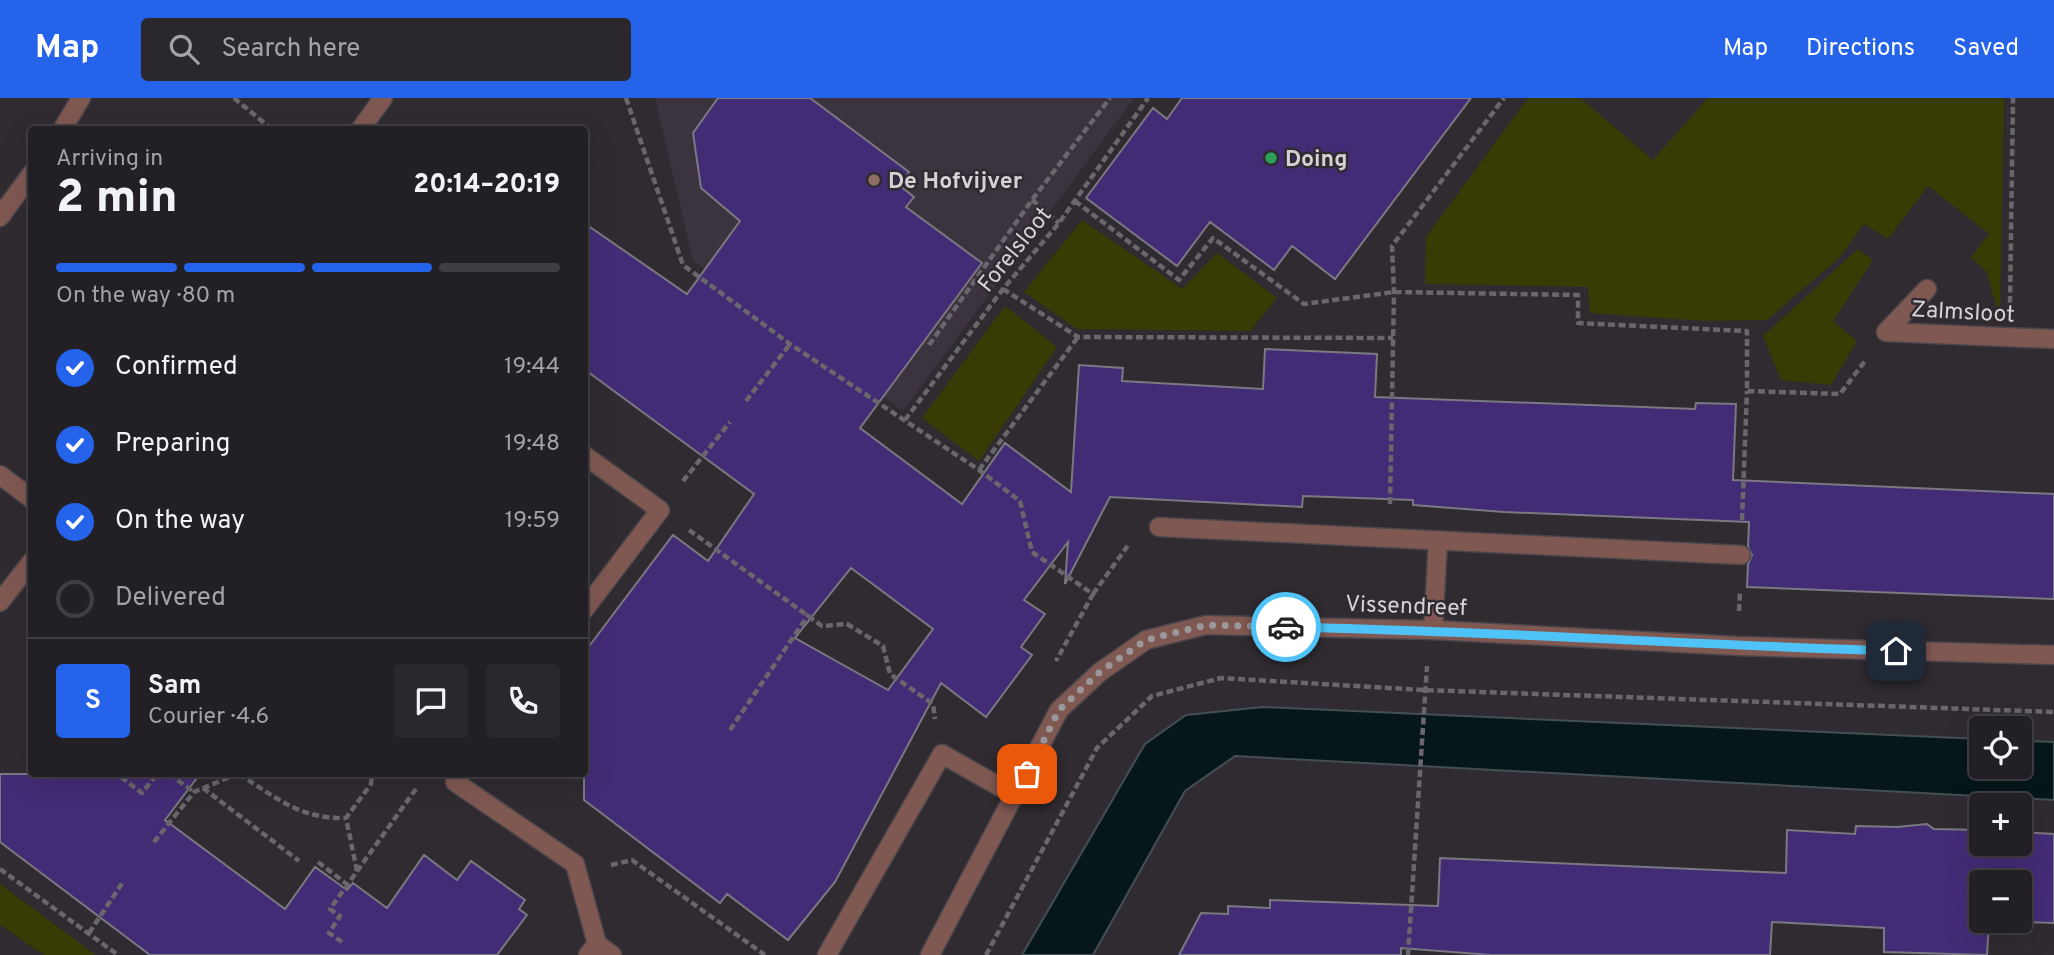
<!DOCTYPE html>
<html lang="en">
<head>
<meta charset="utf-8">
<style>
	:root { --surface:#232025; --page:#2b282d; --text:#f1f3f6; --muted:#a3a3a7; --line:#403e42; --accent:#2563eb }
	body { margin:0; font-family:Overpass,sans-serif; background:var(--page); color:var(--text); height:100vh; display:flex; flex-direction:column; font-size:26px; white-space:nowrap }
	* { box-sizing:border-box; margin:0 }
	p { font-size:23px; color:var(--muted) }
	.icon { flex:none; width:38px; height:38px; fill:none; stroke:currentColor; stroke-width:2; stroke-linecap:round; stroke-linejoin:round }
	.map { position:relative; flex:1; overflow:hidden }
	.details { position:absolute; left:28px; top:28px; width:560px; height:651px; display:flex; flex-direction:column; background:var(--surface); border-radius:7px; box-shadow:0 7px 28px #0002,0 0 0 2px var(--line) }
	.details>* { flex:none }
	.fabs { position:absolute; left:1969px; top:618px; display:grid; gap:14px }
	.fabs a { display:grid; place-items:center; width:63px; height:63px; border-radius:7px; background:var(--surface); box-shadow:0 7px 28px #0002,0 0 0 2px var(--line); font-size:35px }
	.pin { position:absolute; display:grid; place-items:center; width:60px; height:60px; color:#fff; margin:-30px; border-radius:14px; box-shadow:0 4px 10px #0006 }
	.courier { position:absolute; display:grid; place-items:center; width:70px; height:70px; margin:-35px; border:5px solid #4fc3f7; border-radius:50%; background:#fff; color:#222; box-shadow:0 2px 9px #0007 }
	.head em { font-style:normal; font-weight:800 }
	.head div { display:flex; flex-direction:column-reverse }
	.head { display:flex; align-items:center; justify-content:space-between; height:119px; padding:0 28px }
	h1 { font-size:46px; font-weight:800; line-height:52px }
	.bar { display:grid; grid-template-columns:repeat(4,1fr); gap:10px 7px; align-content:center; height:84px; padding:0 28px }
	.bar i { height:9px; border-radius:5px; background:var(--line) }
	.bar .active { background:var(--accent) }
	.bar p { grid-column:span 4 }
	.line { display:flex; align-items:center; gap:18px; padding:0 28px; border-top:2px solid var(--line) }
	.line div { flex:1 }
	.round { display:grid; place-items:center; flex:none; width:74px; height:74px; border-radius:7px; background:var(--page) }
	ol { padding:0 28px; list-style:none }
	li { display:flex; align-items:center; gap:21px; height:77px }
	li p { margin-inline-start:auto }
	li .icon { padding:7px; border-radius:50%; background:var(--accent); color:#fff; stroke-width:4 }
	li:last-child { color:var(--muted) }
	li i { width:38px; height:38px; border:4px solid var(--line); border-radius:50% }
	header { display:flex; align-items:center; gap:42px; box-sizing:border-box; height:98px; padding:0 35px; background:var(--accent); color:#fff }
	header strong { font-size:33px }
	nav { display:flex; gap:38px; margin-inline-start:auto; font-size:24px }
	.search { width:490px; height:63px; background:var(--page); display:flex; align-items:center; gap:18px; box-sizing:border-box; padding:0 24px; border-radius:7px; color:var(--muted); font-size:26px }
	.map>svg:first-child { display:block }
</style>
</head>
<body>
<header>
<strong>Map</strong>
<div class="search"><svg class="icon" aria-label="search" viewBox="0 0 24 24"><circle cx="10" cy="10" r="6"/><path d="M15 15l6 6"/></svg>Search here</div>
<nav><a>Map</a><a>Directions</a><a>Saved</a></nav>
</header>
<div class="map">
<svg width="2054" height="857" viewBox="0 0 2054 857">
	<rect width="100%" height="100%" fill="#2f2b31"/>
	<path fill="#3b333e" d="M655,0h479l-231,313 -210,-150z"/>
	<path fill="#383c04" d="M1528,0h52l73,62 55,-62h296l-4,222 -13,-47 -16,-16 18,-23 -61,-48 -40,53 -24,-15 -25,34 -72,62 -63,1 -114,-8 -2,-26 -163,-3 1,-47z
		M1082,122l100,69 35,-36 60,45 -27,33 -173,-2 -53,-37z
		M1858,151l15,11 -40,61 24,20 -26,44 -50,-5 -18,-44z
		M1005,208l52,41 -78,114 -57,-43z
		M0,786l96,71h-52l-44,-30z"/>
	<path fill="#06171b" stroke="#444f53" stroke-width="2" d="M1263,609l718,32v27h39v-25l34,1v58l-819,-44 -50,35 -92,164h-71l123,-211 41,-29z"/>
	<path fill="#432c76" stroke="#7a7981" stroke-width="2" fill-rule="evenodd" d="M718,0h92l99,74 -10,13 15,12 -8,10 76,56 -122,165 102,76 43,-61 66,49 8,-127 44,3 -1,13 141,8 2,-40 112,5 -2,43 320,12 1,-6 40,1 -3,76 321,14v105l-307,-12 1,-23 4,-9 -4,-8 1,-25 -245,-10 -91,-7v-5l-110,-4 -1,11 -192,-10 -45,87 3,-42 -44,58 21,14 -24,33 11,8 -46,62 -45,-34 -106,199 -47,58 -61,-46 -7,9 -136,-103v-147l89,-118 35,26 46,-67 -170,-125v-146l103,71 53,-73 -39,-33 -8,-55zM851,470l82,61 -45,61 -93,-52z
		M1182,0h289l-136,181 -43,-33 -18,24 -64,-48 -33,44 -91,-68 67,-90 14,11z
		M0,676h200l-35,46 120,89 30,-42 32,23 6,-7 34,25 37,-53 33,25 14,-19 54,39 -6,9 8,6 -30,40h-347l-150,-113z
		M1927,726l7,5 47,1v14h39v-12l34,2v89l-26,-1v4l-39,-4 -2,33 -103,-3v-24l-112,-6 -2,33h-279l-90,-7v7h-222l22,-42 27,1v-8l42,2v-8l168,6 2,-48 346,15 1,-43 68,4 1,-8 41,1zM1981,784h39v38h-39z"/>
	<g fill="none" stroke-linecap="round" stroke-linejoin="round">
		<defs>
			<path id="minor" d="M62,32l19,-32
				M360,32l23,-32
				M0,119l32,-44
				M1927,191l-41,43 168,7
				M584,357l76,55 -76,100
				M0,377l32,24
				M1159,429l582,28
				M0,504l32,-41
				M1433,532l5,-89
				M461,676l-6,8 120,82 22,80
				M588,857l9,-11 15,11
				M827,857l115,-201 74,42"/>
			<path id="tertiary" d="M930,857l129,-245 41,-38 46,-32 60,-15 227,5 305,16 316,9"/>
		</defs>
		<use href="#minor" stroke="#4a464b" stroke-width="21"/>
		<use href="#tertiary" stroke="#4a464b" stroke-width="21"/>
		<path stroke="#6a676c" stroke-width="4.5" stroke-dasharray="7 3.5" stroke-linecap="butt" d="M234,0l39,32
			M626,0l57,167 107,79 189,126 41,31 12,51 61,42 -37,67
			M1032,102l27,23
			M1075,103l104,79 34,-42 91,66 90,-12 184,3v28l169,8v60l93,3 25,-33
			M1003,191l75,48 315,1
			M2010,205l3,-205
			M929,247l103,-145 78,-102
			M746,303l44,-57
			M905,322l98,-131 56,-66 89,-125
			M979,372l99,-133
			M683,383l47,-59
			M1390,406l4,-212 -2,-46 112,-148
			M1742,422l5,-129
			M689,432l133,96 25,-2 36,22 7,28 43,30 2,15
			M1093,496l36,-50
			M1739,513l1,-19
			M730,632l79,-116
			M169,676l25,18
			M239,676c38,24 60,45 107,44
			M121,679l21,16 15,-19
			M203,690l96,73
			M154,744l40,-50 43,-18
			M318,764l30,23
			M611,767l21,-5 133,95
			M0,771l118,86
			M357,773l-11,-53 25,-34 1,-10
			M89,835l34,-51
			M342,844l-13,-9 11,-17 -10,-7 88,-123
			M986,857l111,-207 55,-52 69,-18 202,12 631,22
			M1408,857l19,-289"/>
		<use href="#minor" stroke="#805852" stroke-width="18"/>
		<use href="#tertiary" stroke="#805852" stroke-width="18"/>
	</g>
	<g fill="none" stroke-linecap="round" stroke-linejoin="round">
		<path stroke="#9b989c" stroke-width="7" stroke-dasharray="0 12.6" d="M1027,676l32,-64 42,-39 45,-31 60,-15 80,2"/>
		<path stroke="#4fc3f7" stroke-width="9" d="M1286,529c204,4 407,18 610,24"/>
	</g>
	<circle fill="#2e9e5b" stroke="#2f2b31" stroke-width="2.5" cx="1271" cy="60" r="7"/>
	<circle fill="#8d6e63" stroke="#2f2b31" stroke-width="2.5" cx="874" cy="82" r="7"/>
	<g text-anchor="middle" stroke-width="5" stroke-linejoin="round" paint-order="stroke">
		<g font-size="23" font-weight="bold" fill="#d5d2d6" stroke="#2f2b31" text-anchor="start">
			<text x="1285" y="68">Doing</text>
			<text x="888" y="90">De Hofvijver</text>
		</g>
		<g font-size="23" fill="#d5d2d6" stroke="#2f2b31">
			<text transform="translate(1014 151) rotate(-51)" y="8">Forelsloot</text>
			<text transform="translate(1963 213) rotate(3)" y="8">Zalmsloot</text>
			<text transform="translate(1406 507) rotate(2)" y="8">Vissendreef</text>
		</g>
	</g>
</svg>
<div class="fabs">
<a><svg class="icon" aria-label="locate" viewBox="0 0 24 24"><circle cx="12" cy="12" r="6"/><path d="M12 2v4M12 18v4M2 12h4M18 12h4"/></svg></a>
<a>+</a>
<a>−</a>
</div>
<div class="pin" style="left:1027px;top:676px;background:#ea580c"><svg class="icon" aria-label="bag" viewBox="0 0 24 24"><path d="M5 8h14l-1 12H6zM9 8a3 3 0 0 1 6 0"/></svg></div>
<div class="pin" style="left:1896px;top:553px;background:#1f2937"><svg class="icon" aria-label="home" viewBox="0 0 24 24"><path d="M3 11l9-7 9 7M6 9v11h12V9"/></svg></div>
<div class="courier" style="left:1286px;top:529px"><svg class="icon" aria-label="car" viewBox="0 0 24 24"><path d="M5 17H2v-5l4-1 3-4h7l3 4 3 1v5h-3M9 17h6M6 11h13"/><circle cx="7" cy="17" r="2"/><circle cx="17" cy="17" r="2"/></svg></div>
<section class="details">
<div class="head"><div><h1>2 min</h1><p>Arriving in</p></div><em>20:14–20:19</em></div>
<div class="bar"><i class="active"></i><i class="active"></i><i class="active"></i><i></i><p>On the way · 80 m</p></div>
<ol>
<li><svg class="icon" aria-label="check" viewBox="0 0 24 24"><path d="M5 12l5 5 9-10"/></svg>Confirmed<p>19:44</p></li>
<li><svg class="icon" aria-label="check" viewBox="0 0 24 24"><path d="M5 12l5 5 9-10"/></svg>Preparing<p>19:48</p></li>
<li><svg class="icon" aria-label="check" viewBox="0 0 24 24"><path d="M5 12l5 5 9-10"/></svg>On the way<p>19:59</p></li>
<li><i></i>Delivered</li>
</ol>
<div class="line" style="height:126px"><b class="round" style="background:var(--accent);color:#fff">S</b><div><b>Sam</b><p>Courier · 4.6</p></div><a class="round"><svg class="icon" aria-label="chat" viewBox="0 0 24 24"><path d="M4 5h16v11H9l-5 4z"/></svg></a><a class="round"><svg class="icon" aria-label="phone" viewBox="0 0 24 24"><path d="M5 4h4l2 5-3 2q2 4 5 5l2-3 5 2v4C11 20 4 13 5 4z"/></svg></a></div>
</section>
</div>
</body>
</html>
